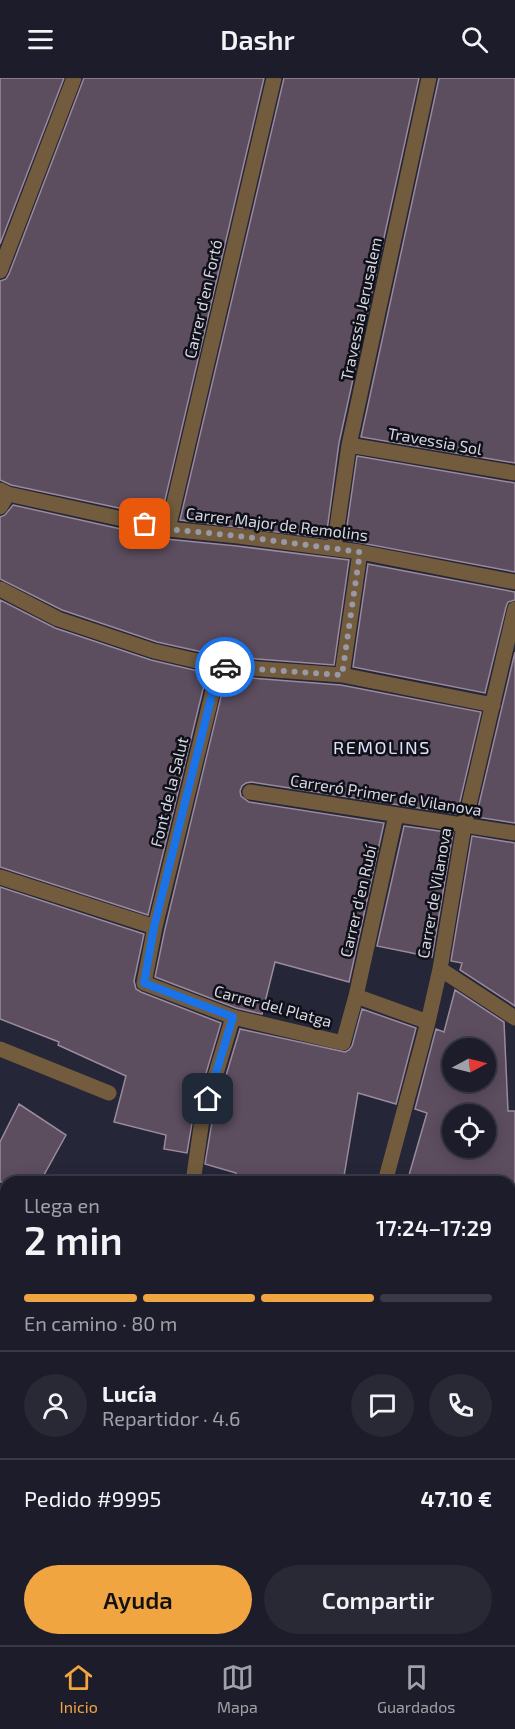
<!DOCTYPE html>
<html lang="es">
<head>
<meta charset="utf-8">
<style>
	:root { --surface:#1c1c2a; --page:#292936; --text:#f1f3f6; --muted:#a0a1a8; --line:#3a3a47; --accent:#f1a540 }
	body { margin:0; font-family:"Exo 2",sans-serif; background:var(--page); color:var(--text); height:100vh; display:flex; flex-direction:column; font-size:22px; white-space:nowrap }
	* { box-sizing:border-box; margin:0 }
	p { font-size:20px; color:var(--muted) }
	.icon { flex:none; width:33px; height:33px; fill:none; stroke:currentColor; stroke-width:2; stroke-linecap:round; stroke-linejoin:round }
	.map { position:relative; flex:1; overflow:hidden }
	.details { position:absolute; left:0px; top:1098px; width:516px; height:470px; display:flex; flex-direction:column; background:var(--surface); border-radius:18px 18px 0 0; box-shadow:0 3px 15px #0003,0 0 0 2px var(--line) }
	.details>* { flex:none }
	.needle { width:39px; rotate:83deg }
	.tools { position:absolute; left:442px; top:960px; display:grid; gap:12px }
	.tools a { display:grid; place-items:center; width:54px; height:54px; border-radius:50%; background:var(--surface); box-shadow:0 3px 15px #0003,0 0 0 2px var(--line); font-size:30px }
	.pin { position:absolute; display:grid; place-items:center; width:51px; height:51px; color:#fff; margin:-26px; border-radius:12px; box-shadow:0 3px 9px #0006 }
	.courier { position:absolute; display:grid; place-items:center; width:60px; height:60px; margin:-30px; border:4px solid #1a73e8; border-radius:50%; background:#fff; color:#222; box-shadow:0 2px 8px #0007 }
	.head em { font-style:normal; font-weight:600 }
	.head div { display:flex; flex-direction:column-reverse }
	.head { display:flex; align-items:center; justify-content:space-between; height:102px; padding:0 24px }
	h1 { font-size:39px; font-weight:600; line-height:45px }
	.bar { display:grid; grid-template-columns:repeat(4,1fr); gap:9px 6px; align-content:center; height:72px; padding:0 24px }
	.bar i { height:8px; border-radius:4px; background:var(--line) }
	.bar .on { background:var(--accent) }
	.bar p { grid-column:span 4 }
	.line { display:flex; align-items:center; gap:15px; padding:0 24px; border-top:2px solid var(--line) }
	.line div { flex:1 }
	.round { display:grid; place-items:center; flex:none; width:63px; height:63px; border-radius:32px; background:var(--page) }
	.cta { display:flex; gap:12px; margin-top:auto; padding:12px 24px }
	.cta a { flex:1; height:69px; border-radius:36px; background:var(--accent); color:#111; font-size:24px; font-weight:600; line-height:69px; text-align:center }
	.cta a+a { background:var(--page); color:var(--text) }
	header { display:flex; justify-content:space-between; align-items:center; height:78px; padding:0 24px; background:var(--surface); font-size:27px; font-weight:600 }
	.tab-bar { display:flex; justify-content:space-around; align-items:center; height:84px; border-top:2px solid var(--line); background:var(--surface); font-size:16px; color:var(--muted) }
	.tab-bar a { display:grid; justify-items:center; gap:3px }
	.tab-bar .on { color:var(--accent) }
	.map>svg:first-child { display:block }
</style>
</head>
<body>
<header><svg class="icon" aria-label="menu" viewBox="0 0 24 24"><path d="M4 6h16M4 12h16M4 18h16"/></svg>Dashr<svg class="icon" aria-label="search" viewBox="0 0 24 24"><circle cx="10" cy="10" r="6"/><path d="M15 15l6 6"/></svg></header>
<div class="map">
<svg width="515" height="1567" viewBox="0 0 515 1567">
	<rect width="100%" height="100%" fill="#252638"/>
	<path fill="#2f4423" d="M510,1154l5,2v207l-5,3z
		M0,1184l6,8v370h126l1,5h-133z"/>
	<path fill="#5c4d5f" stroke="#9a8a9d" stroke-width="1.5" fill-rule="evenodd" d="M0,0h64l-64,166z
		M84,0h180l-103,439 -150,-32 -11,-5v-199l6,-2 3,-5z
		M284,0h135l-80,365 -13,95 -146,-18z
		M439,0h76v385l-154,-26z
		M357,378l158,27v89l-170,-32z
		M13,427l153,34 71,7 112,14 -15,105 -114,-9 -63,-14 -95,-32 -62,-31v-62l5,-2z
		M368,486l147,28v8l-7,2 -2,5 -21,86 -132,-26z
		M0,522l55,28 96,32 56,13 -59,242 -148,-48z
		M515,574v171l-39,-6z
		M226,598l115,9 140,27 -24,102 -206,-32 -5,1 -4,3 -2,5 1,5 8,6 135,21 -35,159 -74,-20 -13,52 -26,-6 -81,-31 10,-48z
		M404,748l49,7 -21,124 -55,-11z
		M472,758l43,7v163l-55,-36 2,-7 -11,-2z
		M0,809l144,47 -10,47 2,8 5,3 80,31 -28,94 -6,36 -23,-4 2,-14 -52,-13 12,-46 -68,-31 1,-3 -59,-23z
		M455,912l49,32 4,89h7v75h-5v-4h-103l20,-69 -12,-4 21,-80 8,3zM453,970h33v34h-33zM453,1036h33v34h-33z
		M362,931l54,19 -20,76 -38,-11 -15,89h-110l3,-9 -31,-9 7,-42 28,-93 105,23 4,-2 3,-4z
		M19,1026l47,31 -26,47h-40v-40z"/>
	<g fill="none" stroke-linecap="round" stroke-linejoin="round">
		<path stroke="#7f808f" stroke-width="4" stroke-dasharray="4.5 3" stroke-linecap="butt" d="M510,1393l5,-1
			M148,1562l2,5
			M109,1567l1,-5"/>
		<path stroke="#735c3d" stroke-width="15" d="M0,971l109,44"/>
		<path stroke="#735c3d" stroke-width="15" d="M0,193l74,-193
			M349,367l166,28
			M0,412l8,4 160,35 70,7 122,16 155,30
			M0,429l8,-13
			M168,451l106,-451
			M334,470l15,-103 80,-367
			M0,511l58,30 96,32 65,15 123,9 151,30
			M219,588l-64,261 -11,56 89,34 110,26 13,-47 72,26
			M342,597l18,-123
			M250,714l265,41
			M0,799l155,50
			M440,891l75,49
			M356,918l40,-181
			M193,1104l9,-62 31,-103
			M385,1104l43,-160 12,-53 24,-143 51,-217
			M510,1128h5
			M0,1166l6,4"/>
	</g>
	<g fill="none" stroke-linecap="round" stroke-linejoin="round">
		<path stroke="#9899a7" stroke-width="6" stroke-dasharray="0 10.8" d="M145,446l23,5 70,7 122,16 -18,123 -117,-8"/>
		<path stroke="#1a73e8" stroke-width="8" d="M208,1021l25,-82 -89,-34 10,-56 65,-261 6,1"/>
	</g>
	<g text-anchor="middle" stroke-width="5" stroke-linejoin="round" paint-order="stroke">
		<g font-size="16" fill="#d6d7e3" stroke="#0f1018">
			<text transform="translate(203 221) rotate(-77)" y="6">Carrer d'en Fortó</text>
			<text transform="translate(361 231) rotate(-78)" y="6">Travessia Jerusalem</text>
			<text transform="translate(435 363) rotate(10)" y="6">Travessia Sol</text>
			<text transform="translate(277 446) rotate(7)" y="6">Carrer Major de Remolins</text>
			<text transform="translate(169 714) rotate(-76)" y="6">Font de la Salut</text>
			<text transform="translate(386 717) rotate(9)" y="6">Carreró Primer de Vilanova</text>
			<text transform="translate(434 815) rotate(-80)" y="6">Carrer de Vilanova</text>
			<text transform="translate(358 823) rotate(-77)" y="6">Carrer d'en Rubí</text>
			<text transform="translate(273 928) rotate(15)" y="6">Carrer del Platga</text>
		</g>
		<g font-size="18" letter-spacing="1.5" fill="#dfe1fa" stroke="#0f1018">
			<text x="382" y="676">REMOLINS</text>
		</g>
	</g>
</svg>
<div class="tools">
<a><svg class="needle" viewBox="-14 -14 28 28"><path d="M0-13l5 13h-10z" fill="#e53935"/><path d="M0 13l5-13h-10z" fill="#a0a1a8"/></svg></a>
<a><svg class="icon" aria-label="locate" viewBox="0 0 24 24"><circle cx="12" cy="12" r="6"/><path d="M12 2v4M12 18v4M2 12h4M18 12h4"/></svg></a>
</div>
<div class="pin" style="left:145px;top:446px;background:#ea580c"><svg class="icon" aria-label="bag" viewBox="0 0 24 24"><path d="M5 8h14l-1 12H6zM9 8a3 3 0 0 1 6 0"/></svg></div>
<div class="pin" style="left:208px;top:1021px;background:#1f2937"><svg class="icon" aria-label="home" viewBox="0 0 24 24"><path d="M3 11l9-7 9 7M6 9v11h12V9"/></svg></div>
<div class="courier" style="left:225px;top:589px"><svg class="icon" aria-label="car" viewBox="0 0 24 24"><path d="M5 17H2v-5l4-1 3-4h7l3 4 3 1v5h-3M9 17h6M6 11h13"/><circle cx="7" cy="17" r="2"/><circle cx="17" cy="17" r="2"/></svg></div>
<section class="details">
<div class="head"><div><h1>2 min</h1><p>Llega en</p></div><em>17:24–17:29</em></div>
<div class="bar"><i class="on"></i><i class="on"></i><i class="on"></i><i></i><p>En camino · 80 m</p></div>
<div class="line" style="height:108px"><a class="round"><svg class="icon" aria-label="person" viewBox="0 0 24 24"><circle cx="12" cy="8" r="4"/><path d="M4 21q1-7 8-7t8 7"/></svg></a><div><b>Lucía</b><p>Repartidor · 4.6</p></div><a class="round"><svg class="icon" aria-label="chat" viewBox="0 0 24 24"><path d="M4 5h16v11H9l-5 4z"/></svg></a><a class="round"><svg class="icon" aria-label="phone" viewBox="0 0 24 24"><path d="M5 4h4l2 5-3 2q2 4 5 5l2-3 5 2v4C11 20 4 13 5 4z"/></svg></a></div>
<div class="line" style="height:78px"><div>Pedido #9995</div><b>47.10 €</b></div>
<div class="cta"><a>Ayuda</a><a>Compartir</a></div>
</section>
</div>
<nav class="tab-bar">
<a class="on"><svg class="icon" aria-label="home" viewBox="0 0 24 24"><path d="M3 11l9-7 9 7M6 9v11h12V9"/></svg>Inicio</a>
<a><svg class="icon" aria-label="map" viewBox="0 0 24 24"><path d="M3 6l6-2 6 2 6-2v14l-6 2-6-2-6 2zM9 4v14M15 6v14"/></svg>Mapa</a>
<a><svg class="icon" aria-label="saved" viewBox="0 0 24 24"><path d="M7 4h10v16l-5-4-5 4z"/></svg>Guardados</a>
</nav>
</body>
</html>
